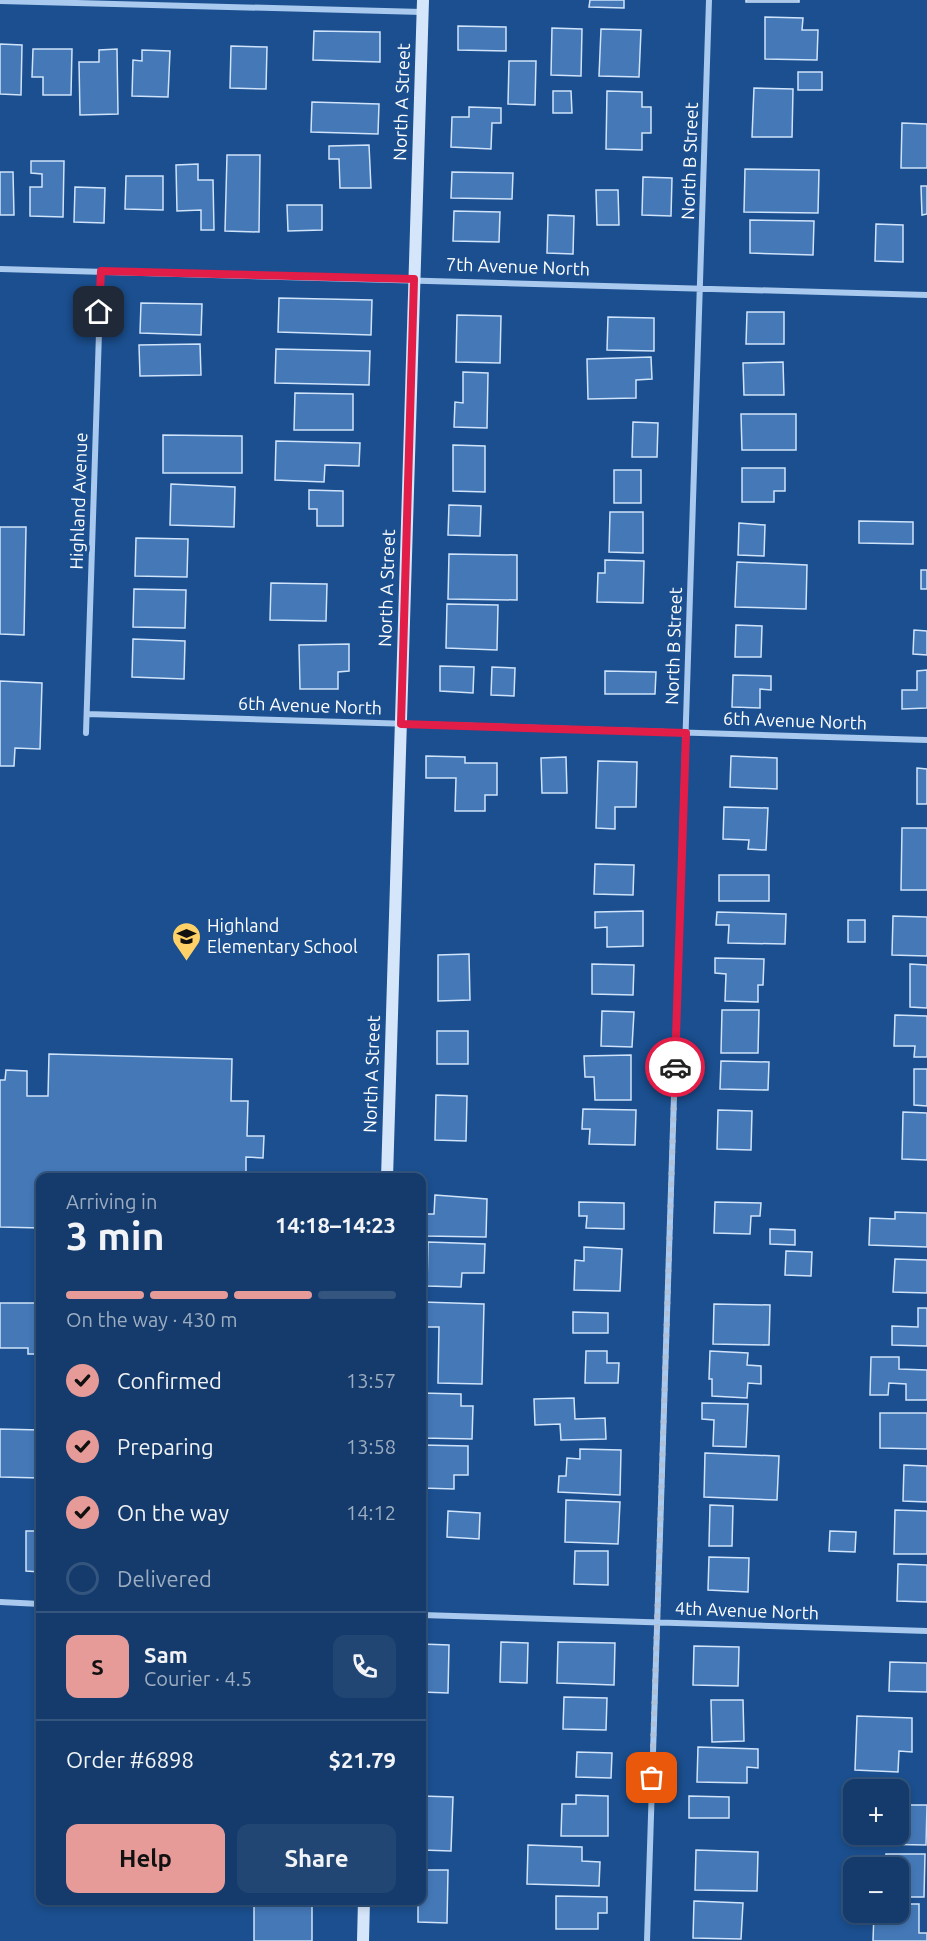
<!DOCTYPE html>
<html lang="en">
<head>
<meta charset="utf-8">
<style>
	:root { --surface:#143b6b; --page:#214673; --text:#f1f3f6; --muted:#9dadc1; --line:#33557e; --accent:#e69b98 }
	body { margin:0; font-family:Ubuntu,sans-serif; background:var(--page); color:var(--text); height:100vh; display:flex; flex-direction:column; font-size:22px; white-space:nowrap }
	* { box-sizing:border-box; margin:0 }
	p { font-size:20px; color:var(--muted) }
	.icon { flex:none; width:33px; height:33px; fill:none; stroke:currentColor; stroke-width:2; stroke-linecap:round; stroke-linejoin:round }
	.map { position:relative; flex:1; overflow:hidden }
	.details { position:absolute; left:36px; top:1173px; width:390px; height:732px; display:flex; flex-direction:column; background:var(--surface); border-radius:12px; box-shadow:0 3px 9px #0003,0 0 0 2px var(--line) }
	.details>* { flex:none }
	.tools { position:absolute; left:843px; top:1779px; display:grid; gap:12px }
	.tools a { display:grid; place-items:center; width:66px; height:66px; border-radius:12px; background:var(--surface); box-shadow:0 3px 9px #0003,0 0 0 2px var(--line); font-size:30px }
	.pin { position:absolute; display:grid; place-items:center; width:51px; height:51px; color:#fff; margin:-26px; border-radius:12px; box-shadow:0 3px 9px #0006 }
	.courier { position:absolute; display:grid; place-items:center; width:60px; height:60px; margin:-30px; border:4px solid #e11d48; border-radius:50%; background:#fff; color:#222; box-shadow:0 2px 8px #0007 }
	.headline em { font-style:normal; font-weight:600 }
	.headline div { display:flex; flex-direction:column-reverse }
	.headline { display:flex; align-items:center; justify-content:space-between; height:102px; padding:0 30px }
	h1 { font-size:39px; font-weight:600; line-height:45px }
	.bar { display:grid; grid-template-columns:repeat(4,1fr); gap:9px 6px; align-content:center; height:72px; padding:0 30px }
	.bar i { height:8px; border-radius:4px; background:var(--line) }
	.bar .active { background:var(--accent) }
	.bar p { grid-column:span 4 }
	.line { display:flex; align-items:center; gap:15px; padding:0 30px; border-top:2px solid var(--line) }
	.line div { flex:1 }
	.round { display:grid; place-items:center; flex:none; width:63px; height:63px; border-radius:12px; background:var(--page) }
	ol { padding:0 30px; list-style:none }
	li { display:flex; align-items:center; gap:18px; height:66px }
	li p { margin-inline-start:auto }
	li .icon { padding:6px; border-radius:50%; background:var(--accent); color:#111; stroke-width:4 }
	li:last-child { color:var(--muted) }
	li i { width:33px; height:33px; border:3px solid var(--line); border-radius:50% }
	.primary-button { display:flex; gap:12px; margin-top:auto; padding:12px 30px }
	.primary-button a { flex:1; height:69px; border-radius:12px; background:var(--accent); color:#111; font-size:24px; font-weight:600; line-height:69px; text-align:center }
	.primary-button a+a { background:var(--page); color:var(--text) }
	.map>svg:first-child { display:block }
</style>
</head>
<body>
<div class="map">
<svg width="927" height="1941" viewBox="0 0 927 1941">
	<rect width="100%" height="100%" fill="#1b4f8f"/>
	<path fill="#4478b7" stroke="#cfe3fa" stroke-width="1.5" d="M590,0h34v8l-35,-1z
		M746,0h53v2h-53z
		M765,17l38,1 -1,12h16l-1,30 -52,-1z
		M458,26l48,1v24l-48,-1z
		M552,28l30,1 -1,47 -30,-1z
		M601,29l40,1 -2,47 -40,-1z
		M314,31l66,1v30l-67,-2z
		M0,44l22,1 -1,50 -21,-1z
		M231,46l36,1 -1,42 -36,-1z
		M33,49h39l-1,46h-28v-18h-11z
		M117,49l1,65 -38,1 -1,-53h20v-12z
		M142,50l28,1 -2,46 -36,-1 1,-36 9,1z
		M509,61h27l-1,44 -27,-1z
		M798,72h24v18h-24z
		M754,88l39,1 -1,48h-40z
		M553,91h18l1,22h-19z
		M607,91l35,1v15h9v26h-9v17l-36,-1z
		M312,102l67,2 -1,30 -67,-2z
		M469,107l32,1v15h-9l-1,26 -40,-2 1,-30h17z
		M902,123l25,1v44h-26z
		M369,145l2,43h-31l-1,-29h-10v-13z
		M227,155h33l-1,77 -34,-1z
		M31,161h33l-1,56 -33,-1v-29h12v-13l-11,-1z
		M198,164v16h15l1,50h-13v-20l-24,1 -1,-46z
		M745,169l74,1 -1,43 -74,-1z
		M0,172h13l1,43h-14z
		M452,172l61,1 -1,26 -61,-1z
		M126,176h37v34l-38,-1z
		M643,177l29,1 -1,38 -29,-1z
		M921,186h6v28l-5,1z
		M75,187l30,1 -1,35 -30,-1z
		M596,190h22l1,35h-22z
		M287,205h35v25l-34,1z
		M454,211l46,1 -1,30 -46,-1z
		M548,215l26,1 -1,38 -26,-1z
		M750,220l64,1 -1,34 -63,-2z
		M876,224l27,1v37l-28,-1z
		M279,298l93,2 -1,35 -93,-3z
		M141,303l61,1 -1,31 -61,-2z
		M747,312h37v32h-38z
		M457,315l44,1 -1,47 -44,-1z
		M608,317l46,1v33l-47,-1z
		M200,344l1,31 -61,1 -1,-31z
		M276,349l94,2 -1,34 -94,-2z
		M651,357l1,22 -16,1v18l-48,1 -1,-40z
		M783,362l1,33h-40l-1,-32z
		M463,372l25,1 -1,55 -33,-1 1,-25 8,1z
		M295,393l58,1v36h-59z
		M741,414h55v36h-54z
		M633,422l25,1 -1,34h-25z
		M163,435l79,1v37h-79z
		M276,441l84,2 -1,23 -34,-1 -1,17 -49,-2z
		M453,445l32,1v46l-32,-1z
		M742,468h43v23h-11v11h-32z
		M614,470h27v33h-27z
		M171,484l64,3 -1,40 -64,-2z
		M309,490l34,1v35h-26v-17h-8z
		M449,505l32,1 -1,30 -32,-1z
		M610,512h33v41l-34,-1z
		M859,521l54,1v22l-54,-1z
		M739,523l26,2 -1,31 -26,-1z
		M0,527h26l-2,108 -24,-1z
		M136,538l52,1 -1,38 -52,-1z
		M449,554l68,1v45l-69,-1z
		M605,560l39,1 -1,42 -46,-1 1,-29h7z
		M737,562l70,3 -1,44 -71,-2z
		M921,570h6v19h-6z
		M271,583l56,1 -1,37 -56,-1z
		M134,589l52,1 -1,38 -52,-1z
		M447,604l51,1 -1,45 -51,-2z
		M736,625l26,1 -1,31h-26z
		M914,630l13,1v24l-14,-1z
		M133,639l52,2 -1,38 -52,-2z
		M349,644v27l-11,1v17h-38l-1,-44z
		M440,666l34,1 -1,26 -33,-2z
		M492,667l23,1 -1,28 -23,-1z
		M927,670v38l-25,1v-19h15v-19z
		M605,671l51,1 -1,22h-50z
		M733,675l38,1v14l-11,-1v19l-28,-1z
		M0,681l42,2 -2,66 -25,-1 -1,18h-14z
		M426,756l39,1v6h32v32h-12v16h-30l1,-33h-30z
		M731,756l46,2v31l-47,-2z
		M566,757l1,36h-25l-1,-35z
		M598,761l39,1 -1,45h-21v22l-19,-1z
		M917,768l10,1v35h-10z
		M724,807l44,1 -2,42 -18,-1 1,-9 -26,-1z
		M902,828h25v62h-26z
		M595,864l39,1 -1,30 -39,-1z
		M719,875h50v26h-50z
		M643,911v35l-36,1v-20l-12,1v-16z
		M717,912l69,2 -1,30 -57,-1 1,-18h-13z
		M893,916l34,1v39l-35,-1z
		M848,920h17v22h-17z
		M469,954l1,46 -32,1v-46z
		M715,958l49,1 -1,26h-5v17l-33,-1 1,-27 -11,-1z
		M592,964l42,1 -1,30 -41,-1z
		M910,964l17,1v43l-17,-1z
		M722,1010h37l-1,43h-37z
		M602,1011l32,1 -2,35 -31,-1z
		M895,1015l32,1v41h-13l1,-11h-21z
		M437,1031h31v33h-31z
		M49,1054l183,5 -1,42h17l-1,35h17l-1,22 -17,-1v21h-206v50l-40,-1v-147h5l1,-10 21,1v25h21z
		M631,1055v45h-36l-1,-23h-9l-1,-21z
		M721,1061l48,1 -1,28 -48,-1z
		M914,1069h13v37l-13,-1z
		M436,1095l31,1 -1,45 -31,-1z
		M583,1109l53,1 -1,35 -46,-1 1,-15h-8z
		M718,1110l34,1 -1,39 -34,-1z
		M903,1112l24,1v47l-25,-1z
		M435,1195l52,4 -1,38 -60,-1v-22h8z
		M579,1202l45,1v26l-38,-1 1,-12h-8z
		M715,1202l46,1 -1,13h-9l-1,18 -36,-1z
		M895,1212l32,1v34l-58,-2 1,-27 25,1z
		M770,1229l25,1v15l-25,-1z
		M428,1242l57,2 -1,29h-22l-1,14 -34,-1z
		M584,1247l38,2 -2,42 -46,-1 1,-30 9,1z
		M786,1251l26,1 -1,24 -26,-1z
		M895,1259l32,1v33l-34,-1z
		M423,1302l61,2 -2,80 -44,-1 1,-56h-16z
		M0,1303h40v51h-12v-6h-28z
		M714,1304l56,1 -1,40 -56,-1z
		M918,1308h9v38l-35,-1v-19l26,1z
		M573,1312l35,1v20h-35z
		M586,1351h21v12h12l-1,20h-33z
		M710,1351l38,2 -1,12 14,1v18l-13,-1 -1,15 -35,-2v-17h-3z
		M871,1357h28v12l28,1v30h-21v-16l-17,-1 -1,12h-18z
		M422,1393l39,1v12h12l-1,33 -50,-1z
		M574,1398l1,21 30,-1 1,21 -45,1 -1,-16 -25,1 -1,-26z
		M702,1403l46,1 -2,43 -33,-1 1,-26 -12,-1z
		M880,1413h47v36l-47,-1z
		M0,1429l40,1v48l-40,-1z
		M422,1445l46,1v29h-14v14l-32,-1z
		M580,1449l41,1 -1,45 -62,-3 1,-16h7l1,-18 13,1z
		M705,1453l74,3 -2,44 -73,-3z
		M904,1465l23,1v36l-24,-1z
		M566,1500l54,2 -2,42 -53,-2z
		M710,1505l23,1 -1,40h-23z
		M895,1510l32,1v43h-33z
		M448,1511l32,2 -1,26 -32,-2z
		M26,1531h14v41l-14,-1z
		M830,1531l26,1 -1,20 -26,-1z
		M575,1551h33v34l-34,-1z
		M709,1557l40,1 -1,34 -40,-2z
		M898,1564l29,1v37l-30,-1z
		M501,1642l27,1 -1,40 -27,-1z
		M558,1642l57,1 -1,42 -57,-2z
		M422,1644l27,1 -1,48 -26,-1z
		M694,1646l45,1 -1,39 -45,-1z
		M890,1662l37,1v29l-38,-1z
		M564,1697l43,1 -1,32 -43,-1z
		M711,1700h32l1,41 -32,1z
		M857,1716l55,2v34l-13,-1 -1,21 -43,-2z
		M698,1747l60,2v19l-11,-1v16l-50,-1z
		M577,1752l35,1 -1,25 -35,-1z
		M576,1795l32,1v40h-47l1,-32h14z
		M422,1796l31,1 -2,54 -29,-1z
		M689,1796l40,1v21h-40z
		M898,1805h29l-1,40 -55,-1v-10h27z
		M528,1845l54,2v14l18,1 -1,24 -72,-2z
		M696,1850l62,2 -1,39 -62,-1z
		M886,1854h39l-1,43h-26v-29h-12z
		M422,1870h26l-1,53 -29,-1v-22h4z
		M556,1896l51,1v16h-9v16h-42z
		M254,1900h58v41h-58z
		M694,1901l49,2 -2,36 -48,-1z
		M898,1904h21v29h8v8h-54l1,-29h24z"/>
	<g fill="none" stroke-linecap="round" stroke-linejoin="round">
		<path stroke="#a9c9ee" stroke-width="6" d="M0,1l422,11
			M0,269l927,26
			M87,714l840,26
			M86,733l15,-462
			M0,1602l40,2
			M422,1615l505,16
			M647,1941l62,-1941"/>
		<path stroke="#d6e6fa" stroke-width="12" d="M387,1178l36,-1178
			M363,1941l1,-41"/>
	</g>
	<g fill="none" stroke-linecap="round" stroke-linejoin="round">
		<path stroke="#afc1d8" stroke-width="6" stroke-dasharray="0 10.8" d="M652,1778l23,-711"/>
		<path stroke="#e11d48" stroke-width="8" d="M99,312l2,-41 313,8 -13,445 285,9 -11,334"/>
	</g>
	<defs>
		<symbol id="school-pin" viewBox="-11 -11 22 30"><path d="M0 17L-7.5 6A9.5 9.5 0 1 1 7.5 6Z" fill="#ffd166" stroke="#1b4f8f"/><path d="M0-5L7-2L0 1L-7-2ZM-4 1L0 2.5L4 1V4Q0 6-4 4Z" fill="#111"/></symbol>
	</defs>
	<g fill-rule="evenodd">
		<use href="#school-pin" x="170" y="920" width="33" height="45"/>
	</g>
	<g text-anchor="middle" stroke-width="6" stroke-linejoin="round" paint-order="stroke">
		<g font-size="18" fill="#fff" stroke="#1b4f8f">
			<text transform="translate(402 102) rotate(-88)" y="6">North A Street</text>
			<text transform="translate(690 161) rotate(-88)" y="6">North B Street</text>
			<text transform="translate(518 267) rotate(2)" y="6">7th Avenue North</text>
			<text transform="translate(79 501) rotate(-88)" y="6">Highland Avenue</text>
			<text transform="translate(387 588) rotate(-88)" y="6">North A Street</text>
			<text transform="translate(674 646) rotate(-88)" y="6">North B Street</text>
			<text transform="translate(310 706) rotate(2)" y="6">6th Avenue North</text>
			<text transform="translate(795 721) rotate(2)" y="6">6th Avenue North</text>
			<text transform="translate(372 1074) rotate(-88)" y="6">North A Street</text>
			<text transform="translate(747 1611) rotate(2)" y="6">4th Avenue North</text>
		</g>
		<g font-size="18" fill="#fff" stroke="#1b4f8f" text-anchor="start">
			<text x="207" y="932">Highland<tspan x="207" dy="21">Elementary School</tspan></text>
		</g>
	</g>
</svg>
<div class="tools">
<a>+</a>
<a>−</a>
</div>
<div class="pin" style="left:652px;top:1778px;background:#ea580c"><svg class="icon" aria-label="bag" viewBox="0 0 24 24"><path d="M5 8h14l-1 12H6zM9 8a3 3 0 0 1 6 0"/></svg></div>
<div class="pin" style="left:99px;top:312px;background:#1f2937"><svg class="icon" aria-label="home" viewBox="0 0 24 24"><path d="M3 11l9-7 9 7M6 9v11h12V9"/></svg></div>
<div class="courier" style="left:675px;top:1067px"><svg class="icon" aria-label="car" viewBox="0 0 24 24"><path d="M5 17H2v-5l4-1 3-4h7l3 4 3 1v5h-3M9 17h6M6 11h13"/><circle cx="7" cy="17" r="2"/><circle cx="17" cy="17" r="2"/></svg></div>
<section class="details">
<div class="headline"><div><h1>3 min</h1><p>Arriving in</p></div><em>14:18–14:23</em></div>
<div class="bar"><i class="active"></i><i class="active"></i><i class="active"></i><i></i><p>On the way · 430 m</p></div>
<ol>
<li><svg class="icon" aria-label="check" viewBox="0 0 24 24"><path d="M5 12l5 5 9-10"/></svg>Confirmed<p>13:57</p></li>
<li><svg class="icon" aria-label="check" viewBox="0 0 24 24"><path d="M5 12l5 5 9-10"/></svg>Preparing<p>13:58</p></li>
<li><svg class="icon" aria-label="check" viewBox="0 0 24 24"><path d="M5 12l5 5 9-10"/></svg>On the way<p>14:12</p></li>
<li><i></i>Delivered</li>
</ol>
<div class="line" style="height:108px"><b class="round" style="background:var(--accent);color:#111">S</b><div><b>Sam</b><p>Courier · 4.5</p></div><a class="round"><svg class="icon" aria-label="phone" viewBox="0 0 24 24"><path d="M5 4h4l2 5-3 2q2 4 5 5l2-3 5 2v4C11 20 4 13 5 4z"/></svg></a></div>
<div class="line" style="height:78px"><div>Order #6898</div><b>$21.79</b></div>
<div class="primary-button"><a>Help</a><a>Share</a></div>
</section>
</div>
</body>
</html>
